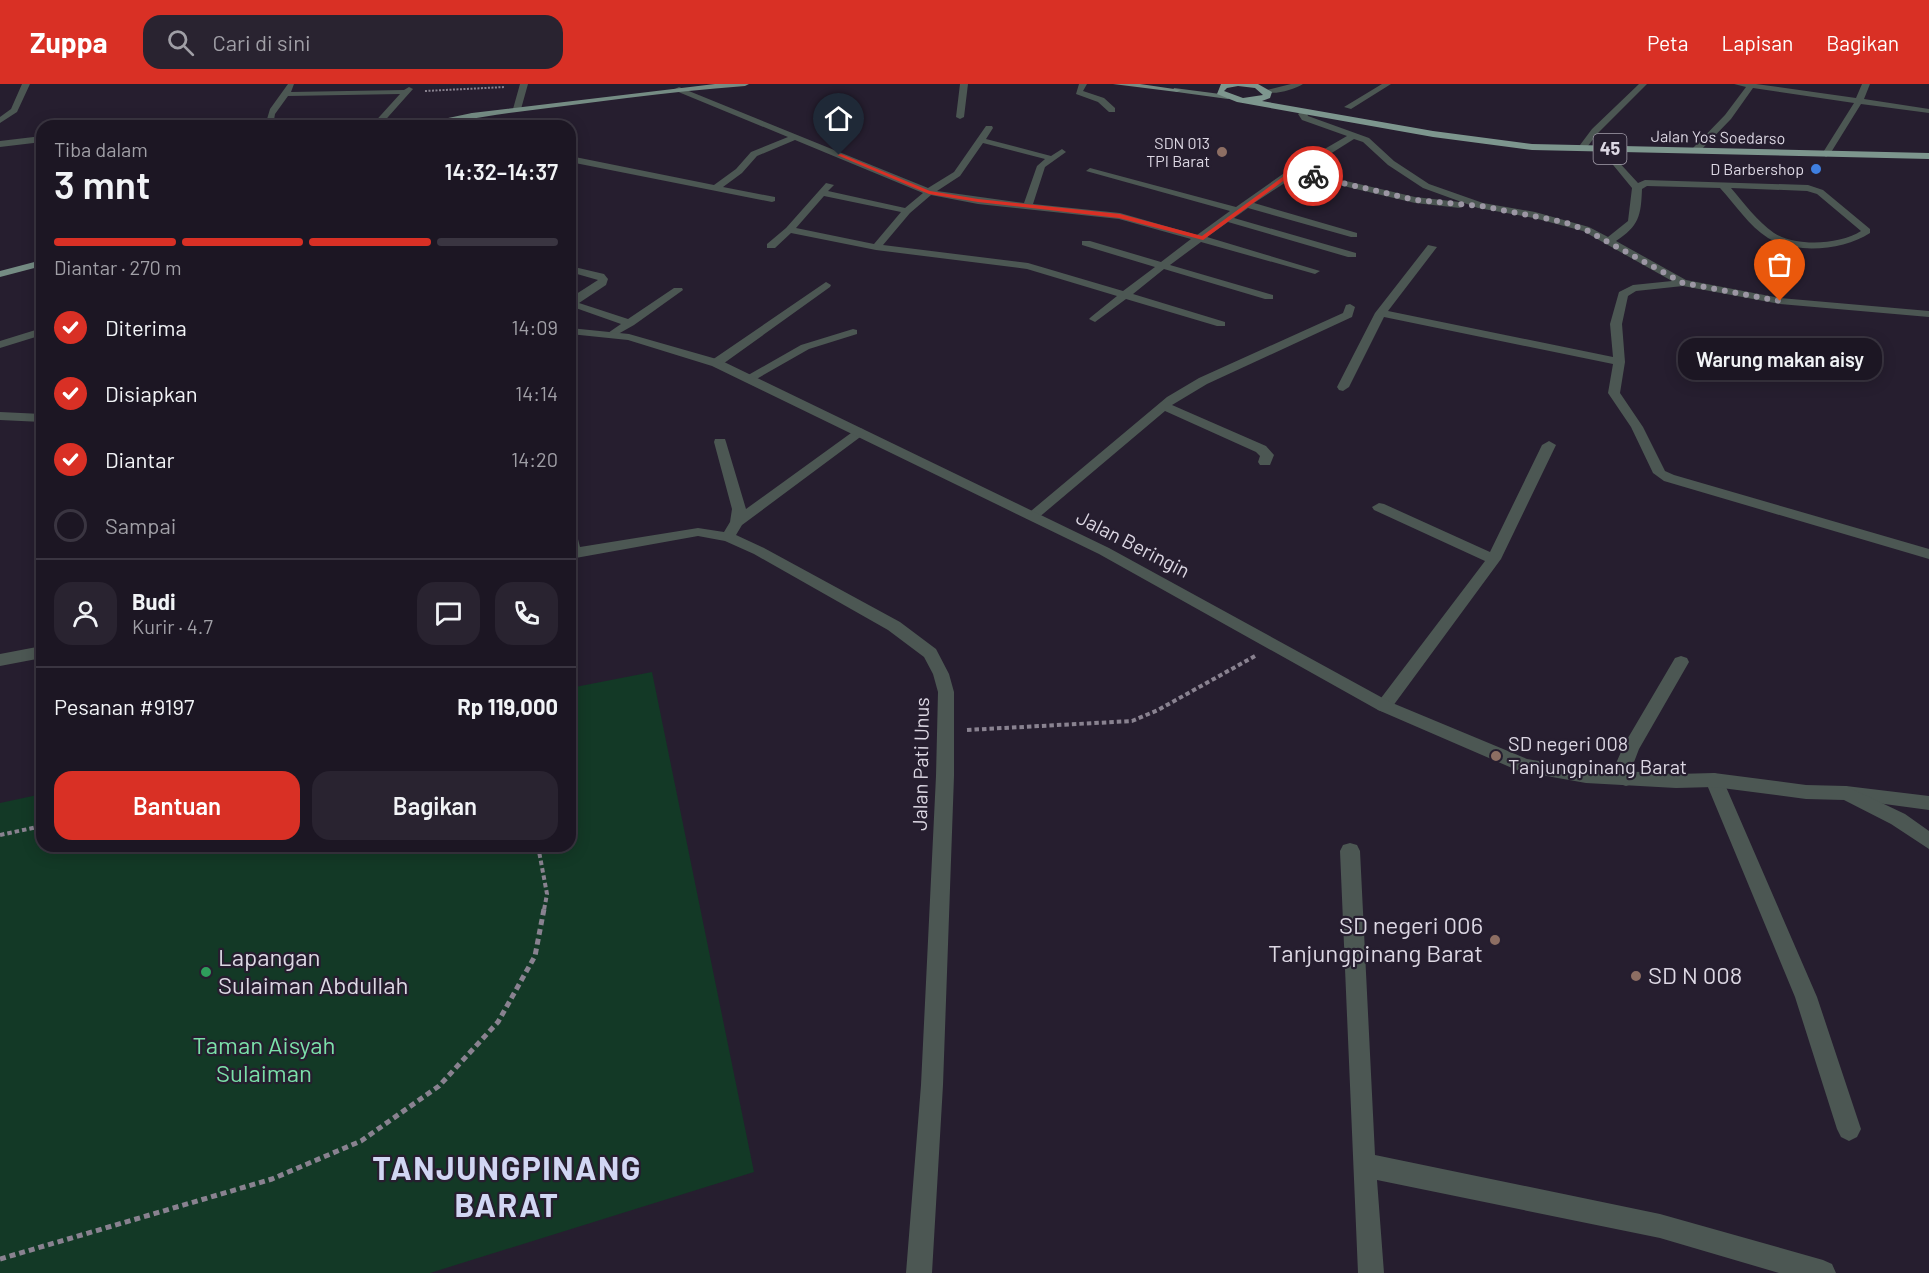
<!DOCTYPE html>
<html lang="id">
<head>
<meta charset="utf-8">
<style>
	:root { --surface:#1c1623; --page:#292330; --text:#f1f3f6; --muted:#a09fa6; --line:#3a3541; --accent:#d93025 }
	body { margin:0; font-family:Barlow,sans-serif; background:var(--page); color:var(--text); height:100vh; display:flex; flex-direction:column; font-size:22px; white-space:nowrap }
	* { box-sizing:border-box; margin:0 }
	p { font-size:20px; color:var(--muted) }
	.icon { flex:none; width:33px; height:33px; fill:none; stroke:currentColor; stroke-width:2; stroke-linecap:round; stroke-linejoin:round }
	.map { position:relative; flex:1; overflow:hidden }
	.details { position:absolute; left:36px; top:36px; width:540px; height:732px; display:flex; flex-direction:column; background:var(--surface); border-radius:18px; box-shadow:0 3px 15px #0003,0 0 0 2px var(--line) }
	.details>* { flex:none }
	.pin { position:absolute; display:grid; place-items:center; width:51px; height:51px; color:#fff; margin:-62px -26px; border-radius:50% 50% 50% 0; rotate:-45deg; box-shadow:0 0 6px #0007 }
	.pin .icon { rotate:45deg }
	.courier { position:absolute; display:grid; place-items:center; width:60px; height:60px; margin:-30px; border:4px solid #d93025; border-radius:50%; background:#fff; color:#222; box-shadow:0 2px 8px #0007 }
	.bubble { position:absolute; height:42px; border-radius:18px; background:var(--surface); box-shadow:0 3px 15px #0003,0 0 0 2px var(--line); font-size:20px; font-weight:600; line-height:42px; text-align:center }
	.headline em { font-style:normal; font-weight:600 }
	.headline div { display:flex; flex-direction:column-reverse }
	.headline { display:flex; align-items:center; justify-content:space-between; height:102px; padding:0 18px }
	h1 { font-size:39px; font-weight:600; line-height:45px }
	.bar { display:grid; grid-template-columns:repeat(4,1fr); gap:9px 6px; align-content:center; height:72px; padding:0 18px }
	.bar i { height:8px; border-radius:4px; background:var(--line) }
	.bar .current { background:var(--accent) }
	.bar p { grid-column:span 4 }
	.line { display:flex; align-items:center; gap:15px; padding:0 18px; border-top:2px solid var(--line) }
	.line div { flex:1 }
	.round { display:grid; place-items:center; flex:none; width:63px; height:63px; border-radius:18px; background:var(--page) }
	ol { padding:0 18px; list-style:none }
	li { display:flex; align-items:center; gap:18px; height:66px }
	li p { margin-inline-start:auto }
	li .icon { padding:6px; border-radius:50%; background:var(--accent); color:#fff; stroke-width:4 }
	li:last-child { color:var(--muted) }
	li i { width:33px; height:33px; border:3px solid var(--line); border-radius:50% }
	.action { display:flex; gap:12px; margin-top:auto; padding:12px 18px }
	.action a { flex:1; height:69px; border-radius:18px; background:var(--accent); color:#fff; font-size:24px; font-weight:600; line-height:69px; text-align:center }
	.action a+a { background:var(--page); color:var(--text) }
	header { display:flex; align-items:center; gap:36px; box-sizing:border-box; height:84px; padding:0 30px; background:var(--accent); color:#fff }
	header strong { font-size:28px }
	nav { display:flex; gap:33px; margin-inline-start:auto; font-size:21px }
	.search { width:420px; height:54px; background:var(--page); display:flex; align-items:center; gap:15px; box-sizing:border-box; padding:0 21px; border-radius:18px; color:var(--muted); font-size:22px }
	.map>svg:first-child { display:block }
</style>
</head>
<body>
<header>
<strong>Zuppa</strong>
<div class="search"><svg class="icon" aria-label="search" viewBox="0 0 24 24"><circle cx="10" cy="10" r="6"/><path d="M15 15l6 6"/></svg>Cari di sini</div>
<nav><a>Peta</a><a>Lapisan</a><a>Bagikan</a></nav>
</header>
<div class="map">
<svg width="1929" height="1189" viewBox="0 0 1929 1189">
	<rect width="100%" height="100%" fill="#261e2f"/>
	<path fill="#133926" d="M652,588l102,500 -324,101h-430v-470l42,-9v52h528v-158z"/>
	<g fill="none" stroke-linecap="round" stroke-linejoin="round">
		<path stroke="#898290" stroke-width="2" stroke-dasharray="2 1.5" stroke-linecap="butt" d="M425,7l80,-4"/>
		<path stroke="#898290" stroke-width="4" stroke-dasharray="4.5 3" stroke-linecap="butt" d="M967,646l165,-9 26,-11 97,-54
			M0,751l42,-9
			M538,762l9,48 -3,16"/>
		<path stroke="#898290" stroke-width="5" stroke-dasharray="6 4" stroke-linecap="butt" d="M0,1175l272,-80 89,-38 78,-55 59,-64 37,-66 9,-47"/>
		<path fill="#4c5753" fill-rule="evenodd" d="M1079,0h8l-4,7 21,7 11,10v4h-6l-11,-10 -22,-8z"/>
		<path fill="#4c5753" fill-rule="evenodd" d="M22,0h8l-13,28 -17,11v-6l11,-8z
			M294,0l-3,8 113,-2 5,-3 4,2 -33,37h-9l29,-32 -112,2 -13,18 -2,12h-8l5,-17 18,-25z
			M960,0h8l-4,33 -4,2 -4,-2z
			M1291,0h12c-10,6 -30,12 -40,7z
			M1382,0h9l-40,25 -7,-2z
			M1639,0h8l-49,49 -14,18h-6l-1,-2 15,-20z
			M1734,0h22l100,14 6,-14h8l-6,15 65,10v4l-68,-9 -31,50 -4,3 -4,-3 32,-51 -101,-15 -22,31 -33,34h-6v-4l33,-34 21,-28z
			M679,3l249,101 26,-16 32,-46h6l1,2 -7,11 65,17 11,-7 4,3 -21,15 -12,37 87,9 77,22 33,-24 -144,-40 4,-3 146,39 54,-38 57,-33 -45,-16 -4,-6 5,-4h3l2,6 61,22 25,23 35,23 54,19 52,9 54,15 19,10 20,-16 4,-33 -32,-39 4,-3 34,37 7,-3 163,5 15,5 47,39v4c-26,17 -74,22 -102,5 -19,-12 -33,-34 -48,-50l-73,-2 -5,3c-1,27 -3,37 -26,52l70,39 94,18 149,13v6l-149,-13 -97,-18 -47,5 -8,5 -6,28 3,38 -5,31 23,34 22,44 9,4 255,74v10l-265,-78 -11,-8 -22,-46 -23,-34 5,-29 -229,-47 -35,70 -6,4 -4,-1 -2,-3 38,-74 53,-68 9,2 -49,64 225,46 -3,-33 9,-32 14,-7 39,-4 -89,-50 -49,-13 -56,-10 -55,-20 -35,-23 -25,-23 -9,-3 -51,32 112,26 45,5 5,3 -5,3 -45,-5 -118,-28 -43,28 103,30v4h-6l-103,-29 -14,10 122,35v4h-8l-120,-35 -21,15 113,34 -5,3 -114,-32 -31,23 103,30v4h-8l-101,-30 -31,25 92,28v4h-8l-91,-27 -31,23 -6,-3 2,-2 26,-21 -90,-27 -151,-19 -85,-17 -16,15h-8v-4l19,-16 40,-45 8,2 -6,6 77,17 18,-15 -128,-53 -38,16 -15,17 -19,14 52,10v4l-3,1 -202,-40v-6l144,29 22,-16 15,-17 37,-15 -112,-46 -1,-2zM983,59l62,16 -8,7 -13,37 -87,-12 23,-15zM1731,104l76,3 10,3 44,37c-22,14 -65,16 -87,2 -17,-12 -30,-30 -43,-45zM931,111l47,9 141,15 72,20 -30,23 -71,-21h-8v4l73,22 -32,24 -95,-28 -145,-18 27,-32zM824,112l77,16 -27,32 -78,-16z
			M472,29l4,2 4,11h-8l-4,-11z
			M42,52v6l-42,5v-6z
			M570,182l34,8 4,5 -2,6 -27,18 49,16 46,-31h8l1,2 -49,35 -23,13 -6,-3 16,-11 -51,-18v-8l28,-18 -28,-8z
			M826,198l5,3 -1,2 -110,79h-8v-6z
			M1350,220l5,3 -3,10 -145,67 -35,21 94,41 8,9 -4,10h-10l-2,-3 2,-6 -4,-4 -91,-41 -128,108h-10l-2,-3 142,-119 32,-19 144,-65 3,-8z
			M42,244v7l-42,13v-7z
			M853,245l4,1v4l-48,15 -56,32h-8l-2,-3 58,-33z
			M0,328l42,2v8l-42,-2z
			M858,344l5,1 1,3 -1,3 -121,90 -6,10 28,13 136,74 36,27 13,25 5,18v84l-11,309 -11,188h-26l15,-188 15,-309 2,-84 -5,-18 -9,-17 -36,-27 -134,-76 -29,-13 -27,-5 -128,23v-28l7,4 3,12 118,-19 26,4 6,-10 2,-13 -18,-67 1,-3h10l1,3 20,67z
			M1549,357l7,4 -55,114 -111,151 -6,2 -6,-2 -2,-4 2,-4 107,-141 -111,-51 -2,-3 7,-4 5,1 106,48 52,-107z
			M42,562v12l-42,8v-12z
			M1681,572l6,2 2,4 -50,87 -8,21 4,9 -3,5 -6,2 -6,-2 -7,-14 12,-27 50,-85z
			M1714,689l6,2 3,5 94,217 44,132 -4,8 -8,4 -8,-4 -4,-8 -42,-132 -90,-217 3,-5z
			M1846,702l83,10v14l-89,-12 -3,-5 3,-5z
			M1350,759l7,2 3,6 15,304 285,59 163,46 9,4 4,9h-57l-119,-35 -283,-58 7,93h-26l-18,-422 3,-6z"/>
		<path fill="#4c5753" fill-rule="evenodd" d="M520,0h8l-7,25 -4,2 -4,-2z
			M570,244l59,6 91,26 389,188 281,154 137,57 59,10 90,5 38,-1 92,12 40,1 59,28 24,17v18l-38,-25 -47,-24 -38,-1 -92,-12 -38,1 -90,-5 -67,-12 -141,-61 -279,-156 -387,-188 -84,-26 -58,-6z"/>
		<path fill="#63756f" fill-rule="evenodd" d="M1174,4l54,7 4,2 -4,2 -51,-7 -4,-2z"/>
		<path fill="#758c84" fill-rule="evenodd" d="M715,0h34l-4,2c-79,6 -157,17 -236,27 -33,4 -66,13 -99,13l62,-13z
			M1113,0h27l41,6 -4,2z
			M42,176v6l-42,11v-6z"/>
		<path fill="#7d968e" fill-rule="evenodd" d="M1221,0h37l14,8 -2,6 -8,3 171,30 99,13 397,9v6l-397,-9 -99,-13 -196,-35 -20,-8zM1238,2l17,2 8,7 -20,3 -19,-7 3,-3z"/>
	</g>
	<path fill="#d93025" d="M841,70l89,37 48,8 142,15 82,22 90,-66 24,6 -3,2 -19,-5 -91,67 -84,-22 -141,-16 -49,-8 -92,-39z"/>
	<g fill="none" stroke-linecap="round" stroke-linejoin="round">
		<path stroke="#9c96a4" stroke-width="6" stroke-dasharray="0 10.8" d="M1313,92l102,24 66,6 83,16 22,8 97,53 97,18"/>
	</g>
	<g fill="#8d6e63" stroke="#261e2f" stroke-width="2">
		<circle cx="1222" cy="68" r="6"/>
		<circle cx="1496" cy="672" r="6"/>
		<circle cx="1495" cy="856" r="6"/>
		<circle cx="1636" cy="892" r="6"/>
	</g>
	<circle fill="#3f7fe0" stroke="#261e2f" stroke-width="2" cx="1816" cy="85" r="6"/>
	<circle fill="#2e9e5b" stroke="#261e2f" stroke-width="2" cx="206" cy="888" r="6"/>
	<g text-anchor="middle" stroke-width="4.5" stroke-linejoin="round" paint-order="stroke">
		<g font-size="16" fill="#dcd7e3" stroke="#261e2f">
			<text transform="translate(1718 53) rotate(1)" y="6">Jalan Yos Soedarso</text>
		</g>
		<g font-size="16" fill="#dcd7e3" stroke="#261e2f" text-anchor="end">
			<text x="1210" y="65">SDN 013<tspan x="1210" dy="18">TPI Barat</tspan></text>
			<text x="1804" y="91">D Barbershop</text>
		</g>
		<rect fill="#261e2f" stroke="#a5a0ad" stroke-width="1.5" x="1593.5" y="50" width="33" height="30" rx="4.5"/>
		<g font-size="18" font-weight="bold" fill="#dcd7e3">
			<text x="1610" y="71">45</text>
		</g>
		<g font-size="20" fill="#dcd7e3" stroke="#261e2f">
			<text transform="translate(1133 460) rotate(27)" y="7">Jalan Beringin</text>
			<text transform="translate(921 680) rotate(-89)" y="7">Jalan Pati Unus</text>
		</g>
		<g font-size="20" fill="#dcd7e3" stroke="#261e2f" text-anchor="start">
			<text x="1508" y="667">SD negeri 008<tspan x="1508" dy="23">Tanjungpinang Barat</tspan></text>
		</g>
		<g font-size="24" fill="#dcd7e3" stroke="#261e2f" text-anchor="start">
			<text x="1483" y="850" text-anchor="end">SD negeri 006<tspan x="1483" dy="28">Tanjungpinang Barat</tspan></text>
			<text x="218" y="882">Lapangan<tspan x="218" dy="28">Sulaiman Abdullah</tspan></text>
			<text x="1648" y="900">SD N 008</text>
		</g>
		<g font-size="24" fill="#7be0a9" stroke="#261e2f">
			<text x="264" y="970">Taman Aisyah<tspan x="264" dy="28">Sulaiman</tspan></text>
		</g>
		<g font-size="32" font-weight="bold" letter-spacing="1.5" fill="#d1d6f3" stroke="#261e2f">
			<text x="507" y="1096">TANJUNGPINANG<tspan x="507" dy="37">BARAT</tspan></text>
		</g>
	</g>
</svg>
<div class="pin" style="left:1780px;top:217px;background:#ea580c"><svg class="icon" aria-label="bag" viewBox="0 0 24 24"><path d="M5 8h14l-1 12H6zM9 8a3 3 0 0 1 6 0"/></svg></div>
<div class="pin" style="left:839px;top:71px;background:#1f2937"><svg class="icon" aria-label="home" viewBox="0 0 24 24"><path d="M3 11l9-7 9 7M6 9v11h12V9"/></svg></div>
<div class="courier" style="left:1313px;top:92px"><svg class="icon" aria-label="bike" viewBox="0 0 24 24"><circle cx="6" cy="16" r="4"/><circle cx="18" cy="16" r="4"/><path d="M6 16l4-8h5l3 8M10 8l3 8H6M13 5h3"/></svg></div>
<div class="bubble" style="left:1678px;top:254px;width:204px">Warung makan aisy</div>
<section class="details">
<div class="headline"><div><h1>3 mnt</h1><p>Tiba dalam</p></div><em>14:32–14:37</em></div>
<div class="bar"><i class="current"></i><i class="current"></i><i class="current"></i><i></i><p>Diantar · 270 m</p></div>
<ol>
<li><svg class="icon" aria-label="check" viewBox="0 0 24 24"><path d="M5 12l5 5 9-10"/></svg>Diterima<p>14:09</p></li>
<li><svg class="icon" aria-label="check" viewBox="0 0 24 24"><path d="M5 12l5 5 9-10"/></svg>Disiapkan<p>14:14</p></li>
<li><svg class="icon" aria-label="check" viewBox="0 0 24 24"><path d="M5 12l5 5 9-10"/></svg>Diantar<p>14:20</p></li>
<li><i></i>Sampai</li>
</ol>
<div class="line" style="height:108px"><a class="round"><svg class="icon" aria-label="person" viewBox="0 0 24 24"><circle cx="12" cy="8" r="4"/><path d="M4 21q1-7 8-7t8 7"/></svg></a><div><b>Budi</b><p>Kurir · 4.7</p></div><a class="round"><svg class="icon" aria-label="chat" viewBox="0 0 24 24"><path d="M4 5h16v11H9l-5 4z"/></svg></a><a class="round"><svg class="icon" aria-label="phone" viewBox="0 0 24 24"><path d="M5 4h4l2 5-3 2q2 4 5 5l2-3 5 2v4C11 20 4 13 5 4z"/></svg></a></div>
<div class="line" style="height:78px"><div>Pesanan #9197</div><b>Rp 119,000</b></div>
<div class="action"><a>Bantuan</a><a>Bagikan</a></div>
</section>
</div>
</body>
</html>
